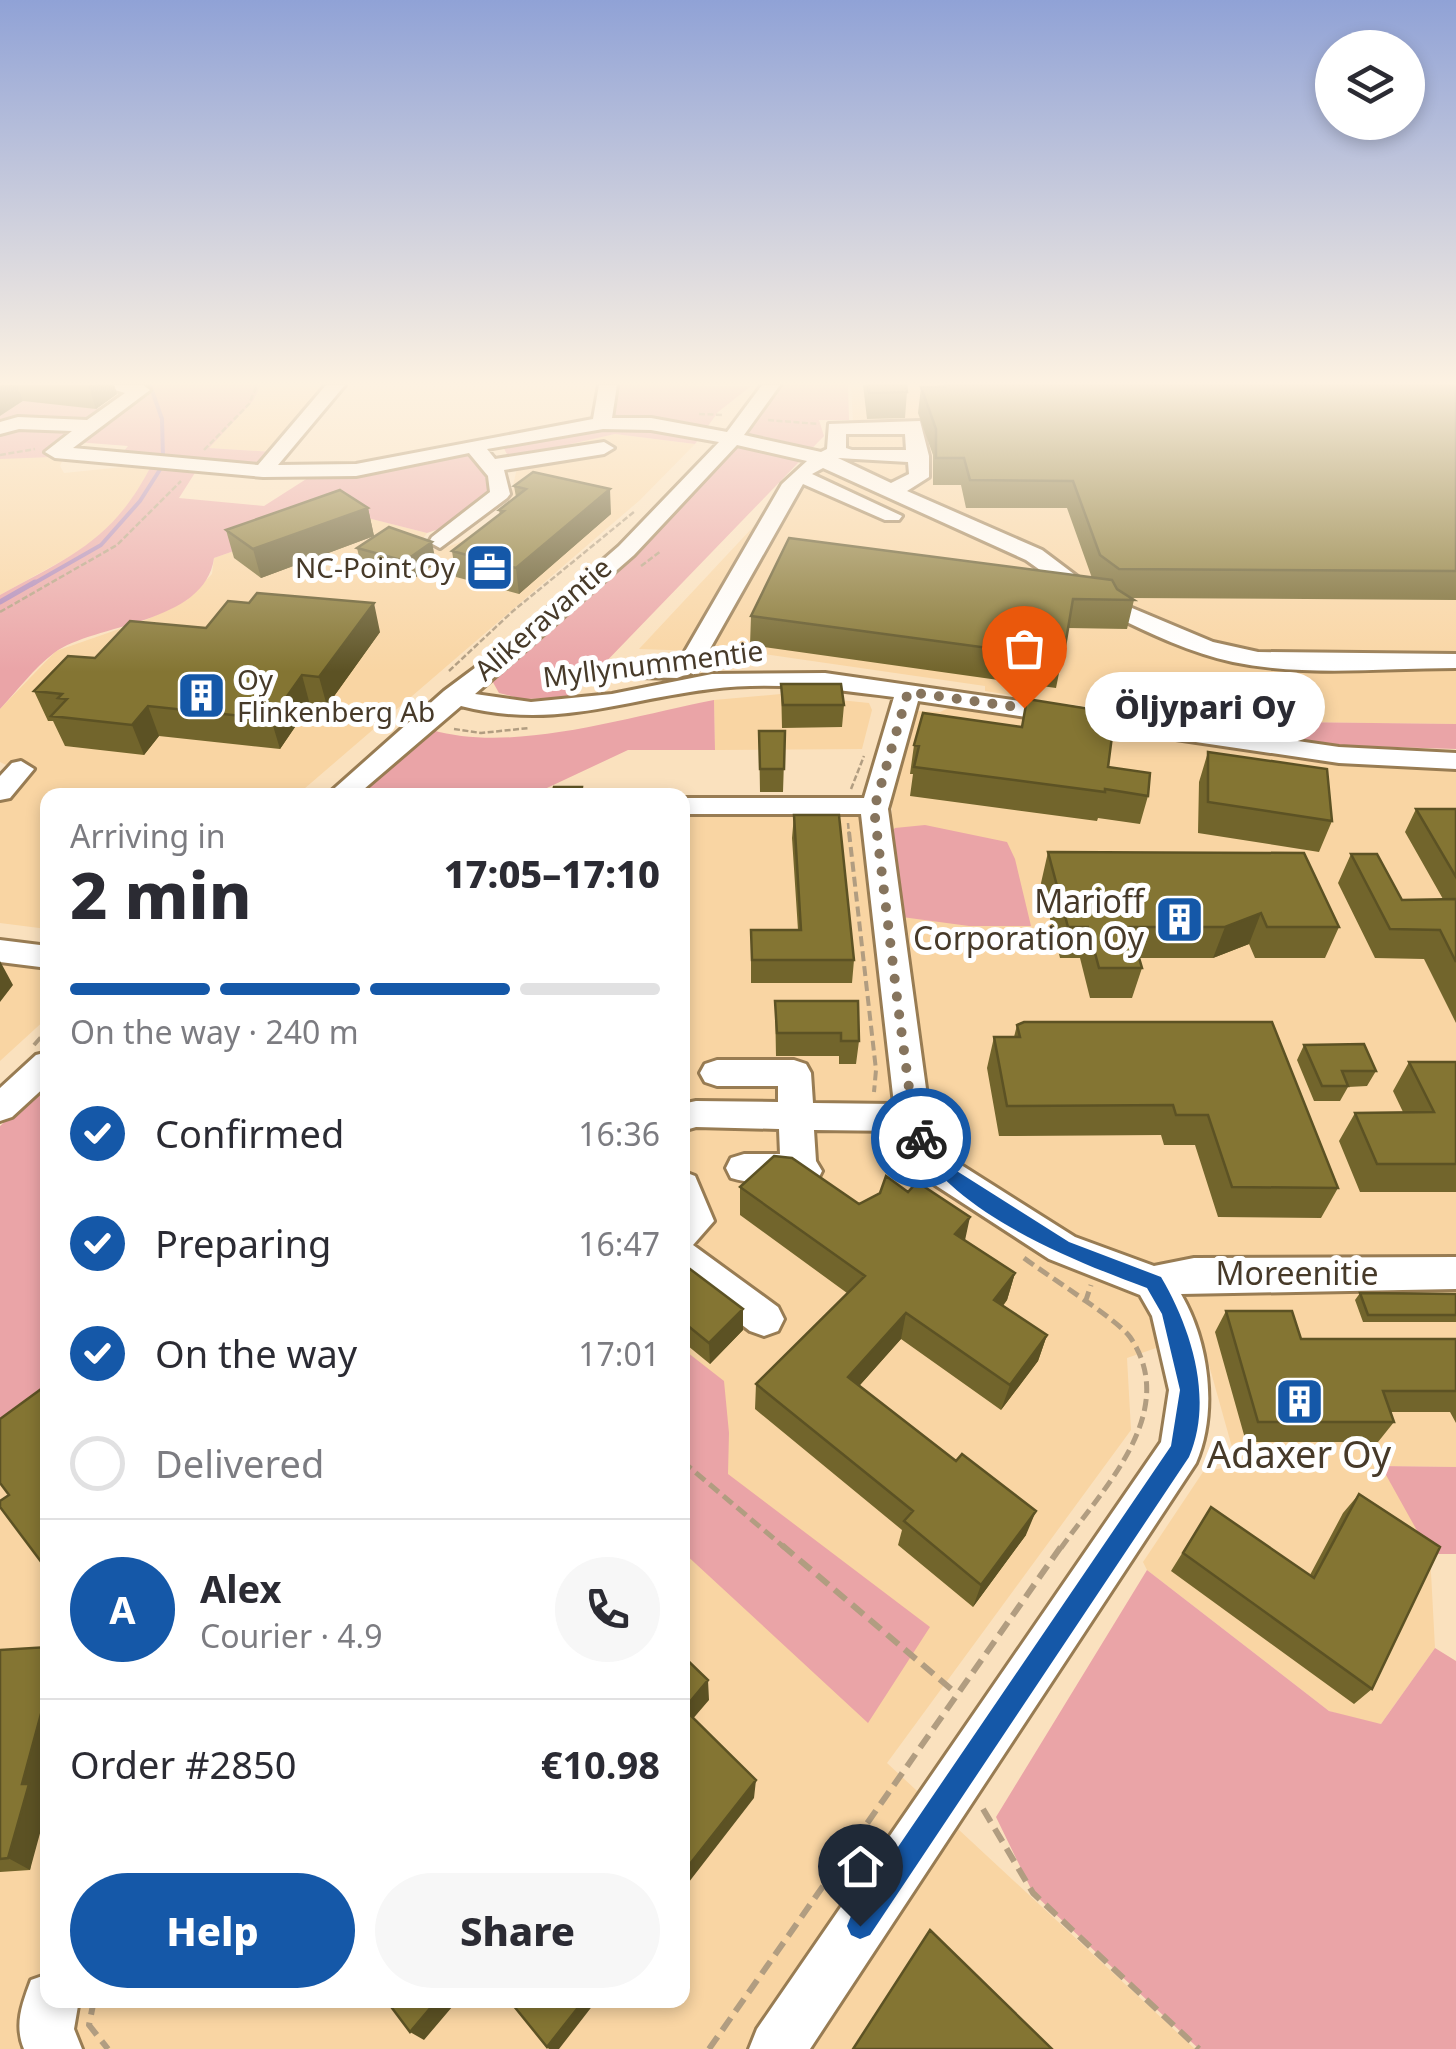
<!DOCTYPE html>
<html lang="en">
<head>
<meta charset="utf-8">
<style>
	:root { --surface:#fff; --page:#f7f7f7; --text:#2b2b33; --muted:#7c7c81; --line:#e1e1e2; --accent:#1558a8 }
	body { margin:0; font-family:"Noto Sans",sans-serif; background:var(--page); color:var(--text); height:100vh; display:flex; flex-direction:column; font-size:38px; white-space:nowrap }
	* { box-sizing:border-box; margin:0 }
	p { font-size:32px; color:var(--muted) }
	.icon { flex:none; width:55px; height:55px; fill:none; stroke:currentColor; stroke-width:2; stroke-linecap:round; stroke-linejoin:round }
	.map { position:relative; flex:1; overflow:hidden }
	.side { position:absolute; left:40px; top:788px; width:650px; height:1220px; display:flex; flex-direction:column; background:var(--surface); border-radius:20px; box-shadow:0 5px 15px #0003 }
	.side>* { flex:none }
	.controls { position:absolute; left:1315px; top:30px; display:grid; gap:20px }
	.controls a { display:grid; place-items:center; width:110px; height:110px; border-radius:50%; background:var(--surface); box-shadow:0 5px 15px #0003; font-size:50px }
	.pin { position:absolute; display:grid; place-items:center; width:85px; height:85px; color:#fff; margin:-102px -42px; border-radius:50% 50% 50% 0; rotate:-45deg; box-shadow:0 0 10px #0007 }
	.pin .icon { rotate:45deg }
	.courier { position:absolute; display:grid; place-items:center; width:100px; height:100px; margin:-50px; border:8px solid #1558a8; border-radius:50%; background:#fff; color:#222; box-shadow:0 2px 12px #0007 }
	.bubble { position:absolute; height:70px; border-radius:35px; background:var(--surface); box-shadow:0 5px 15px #0003; font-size:32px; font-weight:800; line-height:70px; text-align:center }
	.summary em { font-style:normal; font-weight:800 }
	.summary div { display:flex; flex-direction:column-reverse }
	.summary { display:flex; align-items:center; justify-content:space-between; height:170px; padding:0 30px }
	h1 { font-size:65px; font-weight:800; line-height:75px }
	.bar { display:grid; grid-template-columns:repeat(4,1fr); gap:15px 10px; align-content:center; height:120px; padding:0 30px }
	.bar i { height:12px; border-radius:8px; background:var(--line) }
	.bar .active { background:var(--accent) }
	.bar p { grid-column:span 4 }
	.line { display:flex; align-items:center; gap:25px; padding:0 30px; border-top:2px solid var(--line) }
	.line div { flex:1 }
	.round { display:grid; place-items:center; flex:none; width:105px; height:105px; border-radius:52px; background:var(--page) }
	ol { padding:0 30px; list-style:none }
	li { display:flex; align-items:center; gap:30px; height:110px }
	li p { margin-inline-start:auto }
	li .icon { padding:10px; border-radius:50%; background:var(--accent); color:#fff; stroke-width:4 }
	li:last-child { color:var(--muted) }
	li i { width:55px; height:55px; border:5px solid var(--line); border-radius:50% }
	.action { display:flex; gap:20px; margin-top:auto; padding:20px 30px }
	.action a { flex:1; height:115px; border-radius:60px; background:var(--accent); color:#fff; font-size:40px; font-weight:800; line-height:115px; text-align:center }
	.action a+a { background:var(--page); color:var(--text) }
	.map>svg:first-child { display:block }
</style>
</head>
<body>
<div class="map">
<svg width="1456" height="2049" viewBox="0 0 1456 2049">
	<rect width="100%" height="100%" fill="#fae1be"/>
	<path fill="#f9d5a3" d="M261,385h70l-57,67 -66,-4 45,-47z
		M851,385h605v339l-242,-3 -157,-18 -72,-12v-5l-229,-33 -117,-4 188,-201 -1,-25h27z
		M615,434l80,10 -55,56 -343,295h-249l-1,134 -47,-6v-149l8,-8 -8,-4v-53l56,-58 92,-32 39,-19 25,-26 2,-16 131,-46 82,21 -9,13 20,4 20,-7 38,-23 14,-21 7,-31 -7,-8 61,-11 -1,-5z
		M64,457l-4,9 4,7 88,-9 -17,35 -41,44 -94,52v-137z
		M781,694l88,9 3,7 -10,39 -147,1 -1,-50z
		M955,705l431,62 70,3v697l-73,-1 47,88 5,94 -54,76 -21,-3 -31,-10 -182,-141 -4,-8 60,-90 34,-7 -37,-132 -73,25 4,72 -244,333 308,286h-1195v-612l47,-34 1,597h634v-860l7,-6 1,-58v-264l202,2v-19l25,-84 23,1z
		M0,957l47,6v55l-47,43z"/>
	<path fill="#eaa4a7" d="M141,385h120l-8,16 -44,47 65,4 -12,17 -139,-17 5,-6 -52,-4 -22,15 -54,2v-43l28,-18 93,13 27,-16z
		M616,385l135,1 -33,26 -23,32 -80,-10 -44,10v5l-61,11 -10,-19 86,-16z
		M771,385h77l1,35h-30l5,16 -253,262 -49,1 -23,-6 -9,-16 68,-58z
		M474,446l18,33 -9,21 -35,26 -21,7 -83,-21 -130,46c-9,67 -120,65 -160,95 -20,15 -37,38 -54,56v-114c71,-39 114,-55 152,-131l46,4 -19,30 85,8 47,-30z
		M714,700l1,50h-87l-96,45h-174l74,-65c82,24 198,-14 282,-30z
		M1214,721l242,3v25l-133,-4z
		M925,825l82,17 8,17 16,67h-62l-67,-9 -14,-81 7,-8z
		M47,1084v312l-47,35v-305z
		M683,1349l41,32 5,52 -1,41 202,153 -62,96 -185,-171z
		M1381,1466l75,1v87h-26z
		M1147,1570l182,141 52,13 54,-76 21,13v388h-257l-166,-156 -37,-76z"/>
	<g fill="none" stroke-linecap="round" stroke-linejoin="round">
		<path stroke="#ac86bb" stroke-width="4" d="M150,385l12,34 1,38
			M31,585l70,-40 39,-44 21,-33"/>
		<path stroke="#ac86bb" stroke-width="5" d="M0,602l35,-20"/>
		<defs>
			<path id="minor" d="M99,385h44l7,5 -77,58 185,17 68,-80h19l-67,80 78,-1 237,-45 6,-34h18l-5,33h39l76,14 35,-47h18l-36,50 77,17 6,-3 2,-25 91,-3 9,35v21l-22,14 135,59 65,49 -3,5h-16l-62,-44 -203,-92 -11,6 90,42 -3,4h-14l-82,-36 -105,186 -21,8 -37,-1 -3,-5 3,-5 40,-7 102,-176 25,-23 -70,-16 -103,110 -159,139 56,8 81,-8 100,-20 113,-1 514,74 117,6v16l-117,-6 -421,-62 -30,108 42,309 9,22 19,23 117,74 79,29 40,-8 262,-1v32l-275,5c28,48 37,118 15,169l-386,586h-61l8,-20 404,-587 8,-52 -17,-74 -12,-21 -91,-36 -117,-76 -20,-26 -11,-26 -87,-1 2,31 6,10 -5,10c-18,6 -67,3 -86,-3l-5,-10 5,-10 13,-4h36l-1,-25 -83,-2 -14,4v-27l14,-3 82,1v-16h-61l-12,-4 -5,-9 5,-9 12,-4h77l12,4 5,9 2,30 81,1 -33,-290h-179v-16h182l30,-101c-60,-8 -123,-16 -183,-8 -91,11 -156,41 -250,17l-104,89h-30l117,-104 59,-44 116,-101 100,-104 -68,-12 -48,-1 -116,20 8,10 109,-17 10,6 -10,6 -100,16 6,24 -3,4 -67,50 -11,-6 3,-5 58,-45 -2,-16 -19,-23 -113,23 -93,1 -208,-19 -10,-6 27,-21 -53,-2 -19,5v-12l18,-5 69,3 38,-27zM846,434h59l1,16h-54l-6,-2zM838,458l70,4 1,12 -18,9z
				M1120,603l93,39 45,10 198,2v14c-73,0 -150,9 -223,-6 -42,-9 -82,-28 -121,-47l-3,-5 3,-5z
				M21,761l13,8 -24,29 -10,2v-24l12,-13z
				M0,940l48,6v22l-48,-6z
				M48,1052v32l-36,33 -12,4v-33l36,-33z
				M682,1171l13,5 19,45 -21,24 85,62 6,12 -6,12 -14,5 -14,-5 -68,-52z
				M48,1974v26h31l-5,29 8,20h-58c-10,-24 -2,-45 7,-69z"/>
		</defs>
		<use href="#minor" stroke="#987c53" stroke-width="6"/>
		<path stroke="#b19d81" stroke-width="2.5" stroke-dasharray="6 2.5" stroke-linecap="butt" d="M699,414l25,1
			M768,420l51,4
			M204,450l45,-46 8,-19
			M0,455l35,-6
			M641,566l20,-15
			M0,612l117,-67 64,-64
			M449,671l64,-60 122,-100
			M454,729l27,4 48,-5
			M851,789l13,-33
			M848,823l1,11"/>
		<path stroke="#b19d81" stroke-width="4" stroke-dasharray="10 5" stroke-linecap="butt" d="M849,832l27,238 -2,22
			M34,1045l14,-16
			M877,1140l6,10"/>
		<path stroke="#b19d81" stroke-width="5" stroke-dasharray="12 6" stroke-linecap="butt" d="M881,1147l8,13 22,16
			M1024,1258c21,16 94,62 106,79 51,75 -27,151 -69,211
			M1085,1303l6,-18
			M682,1461l103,87"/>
		<path stroke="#b19d81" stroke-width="6" stroke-dasharray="15 8" stroke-linecap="butt" d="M782,1545l175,149
			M983,1809l50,84 166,156
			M94,2000l-5,25 19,24
			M709,2049l353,-504"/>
		<use href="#minor" fill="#fff" fill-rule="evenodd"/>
	</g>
	<path fill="#72652c" d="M0,385h114l3,9 -21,15 -73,-8z
		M863,385h43l1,7 -2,26 -38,1z
		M937,385h519v215l-326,-2 4,2 -7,29 -59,-1 -12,60 -306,-43 1,-29 341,-38 -25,-70h-101l-5,-23h-28v-30l-15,-42 3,-26h16z
		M514,486l97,28 -92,80 -63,-17 -4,-26 48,-36 -1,-5 17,-13z
		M368,508l6,28 -113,42 -27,-20 -8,-28z
		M357,548l79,15 -27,19 -47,-13z
		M206,628l174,4 -53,74 -17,-1 -30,44 -121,-13 -15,19 -79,-9 -12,-25h-5l-14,-30 61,-33z
		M781,684l63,21 -2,22 -60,1z
		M1022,727l86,40 40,29 -8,28 -42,-6 -1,3 -187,-25 3,-22h-3l4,-29z
		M759,731h26l-2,61h-23z
		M1208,752l124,69 -13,31 -121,-19 1,-51z
		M1416,809h40v214l-32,-64 -49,-1 -37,-75 13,-29 51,46 41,-1 -38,-67z
		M794,815l60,145 -2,23h-101v-53h47l-6,-92z
		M1048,852l291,75 -14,31h-70l-6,-14 -36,14h-74l3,10 -10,30h-42l-10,-40h-20l-19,-75z
		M775,1001l84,40 -3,23h-17v-8h-63z
		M1272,1022l66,166 -17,30 -103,-1 -23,-72h-31l-3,-10 -162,1 -12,-68 7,-31h20l3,-12z
		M1304,1045l72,26 -9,15 -19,1 -8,14h-26l-17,-41z
		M1409,1062h47v130h-96l-21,-51 16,-28 48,-1 -10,-21z
		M740,1187l119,17 106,36 50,33 -8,27 -4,6 44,29 -9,26 -37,49 -100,-71 -42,47 167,149 -53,72 -75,-62 4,-15 -147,-121 1,-25 91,-91 -107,-78z
		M682,1263l61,67 -33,34 -28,-23z
		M1360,1293l96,1v28h-93l-8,-22z
		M1226,1311l75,28h155v84l-6,-11h-59l3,10 -16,20h-132l-31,-110z
		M1359,1494l13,195 -18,15 -183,-133 28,-45 111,49 33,-62z
		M0,1650l43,143 -13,77 -30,2z"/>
	<path fill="#5c5224" d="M0,385h17l6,16 -23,15z
		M88,385h26l3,9 -21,15z
		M610,489l1,25 -92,80 -3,-26z
		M368,508l6,28 -113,42 -8,-29z
		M432,542l4,21 -27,19 -4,-21z
		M374,603l6,29 -53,74 -8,-29z
		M302,675l8,30 -30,44 -9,-30z
		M148,706l11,30 -15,19 -12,-30z
		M1261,913l-12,31 -36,14 12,-31z
		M0,961l13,24 -13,17z
		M970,1217l-6,28 -9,-11z
		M1015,1273l-8,27 -21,26 8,-26z
		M743,1309v21l-33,34 -1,-21z
		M906,1313l-5,26 -57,64 4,-26z
		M1047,1335l-9,26 -37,49 9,-25z
		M1036,1511l-10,24 -53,72 8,-22z
		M708,1680l1,20 -24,28 -1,-19z
		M48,1688v89l-5,16 5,3v8l-18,66 -22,-12 14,-74z
		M756,1780l-2,18 -72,93v-17z
		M437,2000h21l-34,40 -14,-8z
		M584,2000h13l-38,49h-10l-2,-2z"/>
	<path fill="#847533" stroke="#5c5224" stroke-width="2.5" d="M868,385h38l1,7 -38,1z
		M946,385h510v186l-337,-2 -19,-14 -27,-74 -103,-1 -6,-22h-28v-29l-15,-42h25z
		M533,472l77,17 -94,79 -64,-17 52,-40 -5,-1 27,-21 -12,-3z
		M340,490l28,18 -115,41 -27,-19z
		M389,527l43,15 -27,19 -48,-13z
		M789,538l323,42 5,9 17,11 -61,-1 -10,59 -312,-42z
		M257,593l117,10 -55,74 -17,-2 -31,44 -123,-13 -16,19 -81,-9 16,-17 -9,-1 4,-4 -28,-3 34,-35 27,2 35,-37 76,7 22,-27 21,2z
		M781,684h60l3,21h-61z
		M1027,699l88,14 -7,54 42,6 -2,23 -43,-7v3l-191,-25 5,-21 -5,-1 9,-32 99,14z
		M759,731h26l-1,38h-24z
		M1208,752l119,17 5,52 -124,-19z
		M554,787h28l-1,8h-29z
		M1416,809h40v68z
		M794,815h45l15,145h-102l-1,-30h50z
		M1048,852l256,1 35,74h-72l-6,-14 -36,14h-95l12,41h-43l-11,-41h-20z
		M1351,854h26l25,46 54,-1v63l-16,-32 -50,-1z
		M775,1001h83l1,40h-18v-8h-64z
		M1024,1022h248l66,166 -106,-1 -24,-72h-32l-3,-10 -166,1 -13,-69h26l-3,-12z
		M1364,1044l12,27h-34l6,15h-26l-18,-41z
		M1409,1062h47v102h-79l-22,-51 79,-1z
		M774,1156l18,2 67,46 21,-11 6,-17 22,16 9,-10 53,35 -15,17 60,39 -21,27 53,35 -37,50 -104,-72 -58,64 108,84 6,-7 74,57 -55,74 -77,-64 9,-10 -157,-127 109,-108 -125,-89z
		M682,1263l61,46 -34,34 -27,-22z
		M1360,1293l96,1v21h-88z
		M1226,1311h66l9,28h155v52h-73l11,31h-136z
		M48,1384v187l-48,-64v-6l9,-6 -9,-12v-64z
		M1359,1494l81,53 -68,142 -189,-136 28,-46 103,71z
		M48,1647v41l-26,96h7l-21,74 -8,1v-209z
		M682,1655l26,25 -24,29 72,71 -74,94z
		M930,1930l122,119h-199z
		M386,2000h51l-27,32z
		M509,2000h75l-37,47z"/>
	<linearGradient id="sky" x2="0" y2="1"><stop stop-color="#90a2d6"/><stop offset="0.57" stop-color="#fdf2e2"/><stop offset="1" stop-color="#fdf2e2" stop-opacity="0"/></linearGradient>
	<rect width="1456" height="672" fill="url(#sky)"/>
	<path fill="#1558a8" d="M921,1131l6,2 25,35 117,74 92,35c30,51 53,122 28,180l-319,478 -10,4 -9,-4 -4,-9 4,-10 320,-470 9,-56 -18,-76 -15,-26c-78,-29 -192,-74 -235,-150z"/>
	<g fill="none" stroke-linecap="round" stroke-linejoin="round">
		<path stroke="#86745d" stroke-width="10" stroke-dasharray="0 18" d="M921,1138l-8,-20 -15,-112 -24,-197 34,-117 116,16"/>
	</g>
	<defs>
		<symbol id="office-square" viewBox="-11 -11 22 22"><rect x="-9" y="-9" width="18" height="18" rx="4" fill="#1558a8" stroke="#fff"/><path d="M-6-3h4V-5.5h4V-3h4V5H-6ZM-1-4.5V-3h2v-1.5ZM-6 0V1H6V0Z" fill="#fff"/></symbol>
		<symbol id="building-square" viewBox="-11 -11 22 22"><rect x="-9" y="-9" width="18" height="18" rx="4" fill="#1558a8" stroke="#fff"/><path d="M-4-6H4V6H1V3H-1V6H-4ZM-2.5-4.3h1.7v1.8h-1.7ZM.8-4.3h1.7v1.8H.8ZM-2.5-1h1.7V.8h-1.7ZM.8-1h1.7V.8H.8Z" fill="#fff"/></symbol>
	</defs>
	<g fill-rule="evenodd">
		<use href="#office-square" x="462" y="540" width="55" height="55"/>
		<use href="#building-square" x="174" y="668" width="55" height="55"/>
		<use href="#building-square" x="1152" y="892" width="55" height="55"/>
		<use href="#building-square" x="1272" y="1374" width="55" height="55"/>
	</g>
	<g text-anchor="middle" stroke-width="10" stroke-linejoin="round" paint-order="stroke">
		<g font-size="28" fill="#473a29" stroke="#fff" text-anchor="end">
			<text x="455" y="578">NC-Point Oy</text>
			<text x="237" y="690" text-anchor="start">Oy<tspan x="237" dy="32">Flinkenberg Ab</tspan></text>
		</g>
		<g font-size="28" fill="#473a29" stroke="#fff">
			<text transform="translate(543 619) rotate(-41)" y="10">Alikeravantie</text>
			<text transform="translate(653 664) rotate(-7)" y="10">Myllynummentie</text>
		</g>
		<g font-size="32" fill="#473a29" stroke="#fff" text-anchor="end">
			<text x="1144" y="913">Marioff<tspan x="1144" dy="37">Corporation Oy</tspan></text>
		</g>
		<g font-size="32" fill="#473a29" stroke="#fff">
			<text x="1297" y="1285">Moreenitie</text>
		</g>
		<g font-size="38" fill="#473a29" stroke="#fff">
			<text x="1299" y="1468">Adaxer Oy</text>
		</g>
	</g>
</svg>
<div class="controls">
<a><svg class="icon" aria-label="layers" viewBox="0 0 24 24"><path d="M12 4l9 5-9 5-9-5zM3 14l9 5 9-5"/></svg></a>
</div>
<div class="pin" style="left:1024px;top:708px;background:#ea580c"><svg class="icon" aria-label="bag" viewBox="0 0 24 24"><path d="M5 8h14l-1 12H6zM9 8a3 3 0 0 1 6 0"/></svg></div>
<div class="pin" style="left:860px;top:1926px;background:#1f2937"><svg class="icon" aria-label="home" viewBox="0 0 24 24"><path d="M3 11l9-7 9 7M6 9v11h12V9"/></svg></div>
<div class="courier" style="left:921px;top:1138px"><svg class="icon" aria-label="bike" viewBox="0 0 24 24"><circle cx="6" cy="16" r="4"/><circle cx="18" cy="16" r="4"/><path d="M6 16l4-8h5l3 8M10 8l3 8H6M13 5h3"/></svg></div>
<div class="bubble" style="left:1085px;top:672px;width:240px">Öljypari Oy</div>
<section class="side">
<div class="summary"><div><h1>2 min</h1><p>Arriving in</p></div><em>17:05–17:10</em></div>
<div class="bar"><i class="active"></i><i class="active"></i><i class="active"></i><i></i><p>On the way · 240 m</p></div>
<ol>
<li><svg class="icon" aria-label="check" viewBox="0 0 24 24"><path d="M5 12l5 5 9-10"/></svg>Confirmed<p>16:36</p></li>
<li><svg class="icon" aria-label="check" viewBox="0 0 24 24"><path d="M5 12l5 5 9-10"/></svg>Preparing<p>16:47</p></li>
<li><svg class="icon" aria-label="check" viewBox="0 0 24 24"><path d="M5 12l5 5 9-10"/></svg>On the way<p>17:01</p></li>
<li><i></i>Delivered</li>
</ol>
<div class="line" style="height:180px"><b class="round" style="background:var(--accent);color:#fff">A</b><div><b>Alex</b><p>Courier · 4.9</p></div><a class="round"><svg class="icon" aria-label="phone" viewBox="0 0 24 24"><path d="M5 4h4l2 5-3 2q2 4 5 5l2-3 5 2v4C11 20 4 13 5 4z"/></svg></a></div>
<div class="line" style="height:130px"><div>Order #2850</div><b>€10.98</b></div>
<div class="action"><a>Help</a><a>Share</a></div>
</section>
</div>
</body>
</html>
